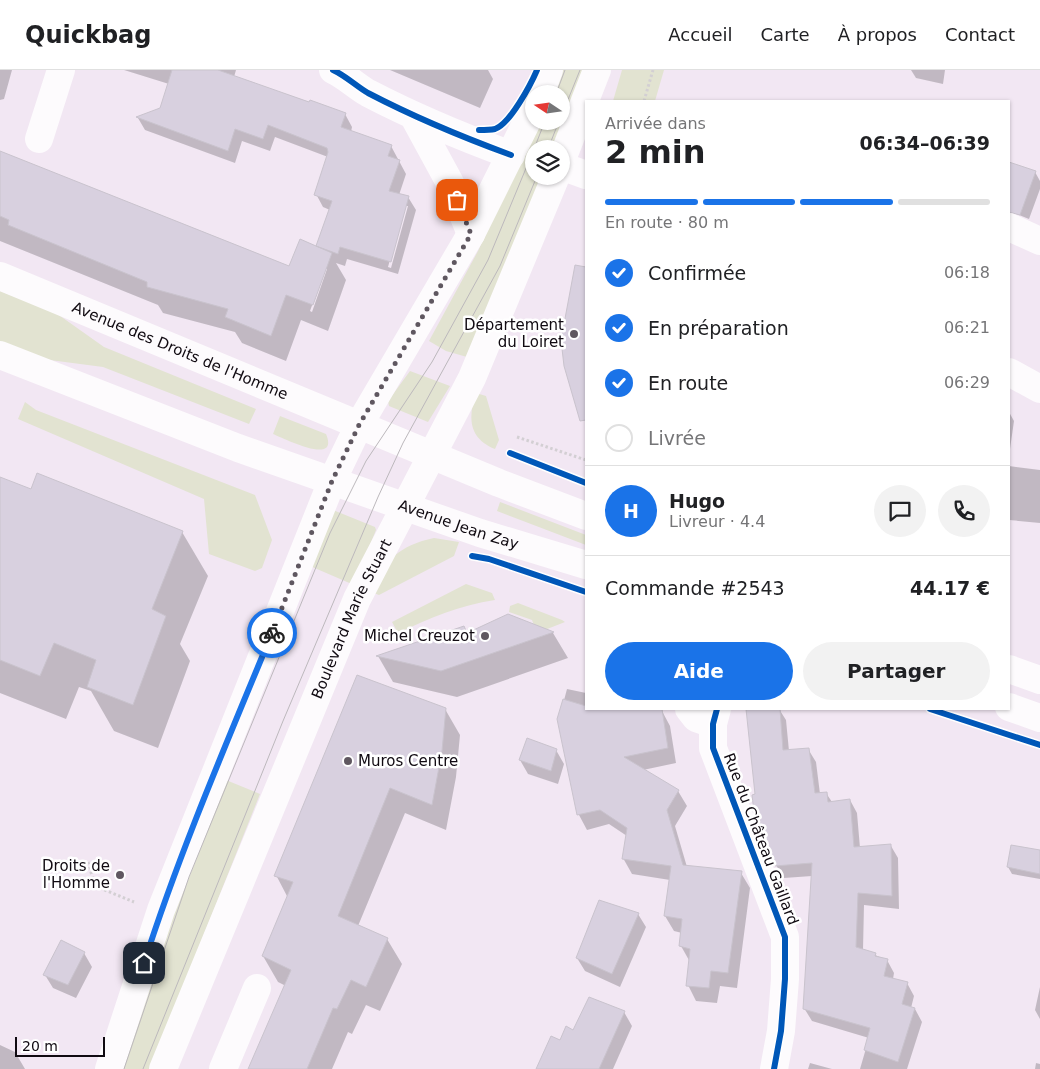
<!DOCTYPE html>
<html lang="fr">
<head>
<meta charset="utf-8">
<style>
	:root { --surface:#fff; --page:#f2f2f2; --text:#202124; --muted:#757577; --line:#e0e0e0; --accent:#1a73e8 }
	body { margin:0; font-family:"DejaVu Sans",sans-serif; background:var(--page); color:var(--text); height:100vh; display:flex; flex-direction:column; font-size:19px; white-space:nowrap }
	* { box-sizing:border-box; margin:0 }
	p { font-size:16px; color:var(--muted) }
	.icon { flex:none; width:28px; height:28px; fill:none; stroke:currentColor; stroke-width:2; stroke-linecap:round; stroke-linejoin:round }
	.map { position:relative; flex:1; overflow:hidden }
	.side { position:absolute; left:585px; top:30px; width:425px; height:610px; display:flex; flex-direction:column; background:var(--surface); border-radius:0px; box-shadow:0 1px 4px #0004 }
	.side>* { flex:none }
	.needle { width:32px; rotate:283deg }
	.controls { position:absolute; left:525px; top:15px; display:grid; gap:10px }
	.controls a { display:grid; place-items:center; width:45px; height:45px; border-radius:50%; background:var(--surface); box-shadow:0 1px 4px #0004; font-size:25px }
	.scale { position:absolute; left:15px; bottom:12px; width:90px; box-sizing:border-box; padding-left:5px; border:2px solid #100a11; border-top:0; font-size:14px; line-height:18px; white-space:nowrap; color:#100a11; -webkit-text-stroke:4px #fff; paint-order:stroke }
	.pin { position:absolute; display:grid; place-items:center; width:42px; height:42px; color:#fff; margin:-21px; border-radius:10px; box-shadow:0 2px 8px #0006 }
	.courier { position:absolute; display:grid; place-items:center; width:50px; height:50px; margin:-25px; border:4px solid #1a73e8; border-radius:50%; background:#fff; color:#222; box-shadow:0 1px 6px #0007 }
	.overview em { font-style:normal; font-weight:700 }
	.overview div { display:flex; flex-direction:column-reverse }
	.overview { display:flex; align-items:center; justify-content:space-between; height:85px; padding:0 20px }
	h1 { font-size:32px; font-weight:700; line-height:38px }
	.bar { display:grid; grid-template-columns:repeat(4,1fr); gap:8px 5px; align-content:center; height:60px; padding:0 20px }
	.bar i { height:6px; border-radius:4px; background:var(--line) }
	.bar .on { background:var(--accent) }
	.bar p { grid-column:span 4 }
	.line { display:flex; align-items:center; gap:12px; padding:0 20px; border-top:1px solid var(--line) }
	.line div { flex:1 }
	.round { display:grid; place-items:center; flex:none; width:52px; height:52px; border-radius:26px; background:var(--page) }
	ol { padding:0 20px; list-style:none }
	li { display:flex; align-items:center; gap:15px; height:55px }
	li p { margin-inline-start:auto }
	li .icon { padding:5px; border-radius:50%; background:var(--accent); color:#fff; stroke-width:4 }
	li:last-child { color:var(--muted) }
	li i { width:28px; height:28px; border:2px solid var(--line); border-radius:50% }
	.action { display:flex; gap:10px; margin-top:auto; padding:10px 20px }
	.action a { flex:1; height:58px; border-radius:30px; background:var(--accent); color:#fff; font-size:20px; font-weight:700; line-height:58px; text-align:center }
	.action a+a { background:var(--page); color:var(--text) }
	header { display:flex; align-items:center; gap:30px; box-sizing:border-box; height:70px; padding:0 25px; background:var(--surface); border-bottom:1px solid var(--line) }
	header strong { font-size:24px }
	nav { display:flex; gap:28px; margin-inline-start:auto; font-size:18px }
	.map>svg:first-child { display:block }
</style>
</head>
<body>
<header>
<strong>Quickbag</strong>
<nav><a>Accueil</a><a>Carte</a><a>À propos</a><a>Contact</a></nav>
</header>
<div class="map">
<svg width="1040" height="999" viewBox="0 0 1040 999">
	<rect width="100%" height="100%" fill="#f2e7f3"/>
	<path fill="#e2e3d1" d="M559,0h27l-31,79h-21v27h10l-77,181 -21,-6 -17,-10 49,-90 60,-130h23v-27h-11z
		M622,0h42l-9,31h-42z
		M0,221l56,22 48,34 152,62 -7,15 -146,-57 -61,-8 -42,-16z
		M410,301l40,15 -22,36 -39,-16 -1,-5z
		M476,323l10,3 13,44 -4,9c-27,-11 -27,-32 -19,-56z
		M25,332l11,8 219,85 17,45 -10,28 -7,3 -46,-17 -5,-55 -186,-80z
		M280,346l46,18c14,33 -43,4 -53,0z
		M500,432l86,33v10l-89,-34z
		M333,440l42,17 1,3 -22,55 -44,-19z
		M434,468l25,4 -5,14 -75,39 -11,-4c16,-30 32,-46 66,-53z
		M466,514l26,9 3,7c-35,5 -65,18 -97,33l-6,-11z
		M518,533l44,17 3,2 -28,11 -5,-13 -23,-8 1,-6z
		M221,708l39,16 -110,275h-34z"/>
	<path fill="#0003" fill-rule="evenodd" d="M0,0h12l-8,29 -4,1z
		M124,0h112l-2,7 111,37 7,13 -1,5 40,14 15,28 -7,21 9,2 8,13 -18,64 -51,-15 -2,7 -9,-3 10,17 -18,51 -27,-11 -15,41 -44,-18 -7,-11 -72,-19 -5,-8 -158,-64v-89l290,116 27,-20 13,-38 -7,-3 -7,-13 12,-37 -53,-20 -5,14 -28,-10 -7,22 -90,-33 -7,-12 23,-9 8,-25zM405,136h3l-17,62 -3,-1zM325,199h2l-15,43 -2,-1z
		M390,0h98l5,9 -13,29z
		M911,0h34l-2,14 -27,-6z
		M1009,93l26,9 5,9v8l-11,30 -20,-8z
		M586,197v148l-5,-9 1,-133z
		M1009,342l5,9 -5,35z
		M1009,396l31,4v53l-31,-3z
		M0,408l32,13 150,41 26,44 -28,68 10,17 -32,87 -44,-17 -23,-40 -12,-4 -13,32 -66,-26z
		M508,546l45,17 15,25 -111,39 -64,-15 -15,-26 89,-22z
		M567,619l19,4v16h72v2h4l8,15 6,37 -33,7 35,21 9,15 -12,20 12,41 54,6 9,15 -13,100 -17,-2 -3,17 -21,-2 -8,-16 2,-23 -9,-16 1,-13 -8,-2 -9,-15 5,-36 -38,-6 -9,-16 4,-22 -18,-12 -22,6 -8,-15 -20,-96z
		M445,639l15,26 -4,42 -10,53 -41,-17 -47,113 29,13 15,25 -22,47 -14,-6 -14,29 -4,-2 -16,37h-83l37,-83 -8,-4 -15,-26 25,-58 -12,-23z
		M779,639l7,11 3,31 19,-2 8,13 4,32 6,-1 6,9 18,-2 7,13 3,35 31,-2 7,12 1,51 -35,-4 -1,45 24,10 7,13 -1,6 14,4 7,13 -3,12 4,1 7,13 -15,47h-47l9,-31 -57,-17 -8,-13 8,-132 -28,2 -8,-13 -20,-70 -9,-84z
		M556,680l8,14 -6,20 -30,-10 -8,-14z
		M1040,782v27l-28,-5 -4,-7z
		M638,844l8,13 -26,60 -35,-16 -8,-13z
		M84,883l8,14 -16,31 -23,-10 -8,-13z
		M1040,917v32l-5,-9z
		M624,942l8,14 -19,43h-73l20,-28 14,-10z
		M0,975l15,7 10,17h-25z
		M810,993l22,6h-24z
		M1036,993l4,1v5h-5z"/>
	<path fill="#d8d0df" stroke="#c9c3cd" d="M172,0h46l91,32 1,-2 36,13 -5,14 51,18 -4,11 12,4 -11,31 20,5 -18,66 -51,-15 -2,7 -22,-8 16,-45 -18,-6 14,-43 -1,-4 -59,-23 -5,14 -28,-10 -7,22 -92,-34 24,-9z
		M0,81l289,115 11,-27 32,14 -19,52 -27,-10 -15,41 -46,-19 3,-8 -81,-22v-5l-139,-57 1,-5 -9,-4z
		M1009,92l27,9 -16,44 -11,-3z
		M575,195l11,2v153l-6,1 -16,-55 -3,-26z
		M37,403l146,58 -31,78 14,7 -33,89 -46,-18 9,-27 -42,-17 -14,33 -40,-16v-183l31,12z
		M508,544l46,18 -113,39 -65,-15 88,-30 3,7z
		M357,605l89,33 -4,43 -10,54 -42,-17 -52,128 50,22 -22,49 -15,-7 -14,29 -4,-1 -26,61h-59l43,-99 -29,-14 31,-74 -19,-6z
		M563,629l23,7v3h76l6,39 -44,9 55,33 -12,20 16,55 59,6 -14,102 -17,-2 -2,17 -23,-2 4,-37 -11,-3 3,-27 -18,-3 7,-50 -49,-7 5,-31 -27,-18 -23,5 -20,-96z
		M746,639h34l3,41 26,-2 6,45 12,-1 1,10 22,-3 4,48 37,-3 1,52 -34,-3 -2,54 20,6 -1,3 13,3 -4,17 24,6 -6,22 13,4 -17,54 -34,-12 6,-22 -67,-19 9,-146 -37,3 -21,-54 -2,-17 3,-1z
		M527,668l30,11 -6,22 -32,-11z
		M1011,775l29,5v24l-33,-7z
		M599,830l40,13 -27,61 -36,-16z
		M61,870l24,12 -17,33 -25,-10z
		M589,927l36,14 -26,58h-63l15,-33 9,4 6,-14 7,4z"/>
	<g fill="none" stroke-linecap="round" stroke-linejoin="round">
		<path stroke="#d3cfd3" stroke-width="3" stroke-dasharray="2.5 2.5" stroke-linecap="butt" d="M644,31l9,-31
			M517,367l69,23
			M88,792l7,24 39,16"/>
		<path stroke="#fdfbfd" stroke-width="28" d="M333,0c13,6 23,16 35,23 46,24 94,44 143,62
			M413,45l37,68 21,51
			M39,69l22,-69
			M561,96l25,9
			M1009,157l31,14
			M1009,302l31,17
			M689,639l7,9 17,6
			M717,639l-4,15v24l72,189v42l-4,52 -7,38
			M223,999l34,-81"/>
		<g stroke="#fdfbfd" stroke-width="28">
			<path d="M540,24l9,-24"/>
			<path d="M561,92l36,-92"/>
			<path id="s1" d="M0,206l499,207 87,33"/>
			<path id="s2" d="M0,285l238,93 242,85 106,32"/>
			<path d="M1009,599l31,11"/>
			<path d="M1009,637l31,11"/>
			<path d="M109,999l52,-159 171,-429 27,-56 112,-191 63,-127"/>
			<path id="s3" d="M163,999l194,-470 115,-221 84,-202"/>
		</g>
		<path stroke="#bcb8bc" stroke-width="1" d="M556,24l9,-24
			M561,47l19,-47
			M534,79l11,-28
			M548,79l11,-28
			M124,999l65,-192 141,-344 36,-72 66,-99 56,-102 46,-111
			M143,999l140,-348 95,-224 25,-54 97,-177 37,-90"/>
		<defs>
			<path id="cycleway" d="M333,0c13,6 23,16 35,23 46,24 94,44 143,62
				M479,60c5,0 11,0 16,-1 15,-5 36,-45 42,-59
				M510,383l76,30
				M472,486l17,3 97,33
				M717,639l-4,15v24l72,189v42l-4,52 -7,38
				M930,639l110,36"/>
		</defs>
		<use href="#cycleway" stroke="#fff" stroke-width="9"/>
		<use href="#cycleway" stroke="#0057b8" stroke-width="6"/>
	</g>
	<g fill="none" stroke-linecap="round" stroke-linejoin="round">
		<path stroke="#5f5760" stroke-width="5" stroke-dasharray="0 9" d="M272,563l60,-152 27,-56 112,-191 -14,-34"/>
		<path stroke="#1a73e8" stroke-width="6" d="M144,893c36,-112 83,-221 128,-330"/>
	</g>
	<g fill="#5f5760" stroke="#fff" stroke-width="2">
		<circle cx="574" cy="264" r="5"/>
		<circle cx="485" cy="566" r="5"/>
		<circle cx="348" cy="691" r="5"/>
		<circle cx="120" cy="805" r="5"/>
	</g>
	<g text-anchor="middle" stroke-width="5" stroke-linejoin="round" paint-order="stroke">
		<g font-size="15" fill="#100a11" stroke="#fff" text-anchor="end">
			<text x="564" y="260">Département<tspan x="564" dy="17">du Loiret</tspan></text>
			<text x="475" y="571">Michel Creuzot</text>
			<text x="358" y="696" text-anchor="start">Muros Centre</text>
			<text x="110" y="801">Droits de<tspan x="110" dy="17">l'Homme</tspan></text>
		</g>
		<g font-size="15" fill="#100a11" stroke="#fff">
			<text dy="5" stroke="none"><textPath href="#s1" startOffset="195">Avenue des Droits de l'Homme</textPath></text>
			<text dy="5" stroke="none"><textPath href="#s2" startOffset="489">Avenue Jean Zay</textPath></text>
			<text dy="5" stroke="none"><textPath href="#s3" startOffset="488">Boulevard Marie Stuart</textPath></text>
			<text transform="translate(761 769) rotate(69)" y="5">Rue du Château Gaillard</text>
		</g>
	</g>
</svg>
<div class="controls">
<a><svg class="needle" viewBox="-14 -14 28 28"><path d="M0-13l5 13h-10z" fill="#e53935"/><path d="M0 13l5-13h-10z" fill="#757577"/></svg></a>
<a><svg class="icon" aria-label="layers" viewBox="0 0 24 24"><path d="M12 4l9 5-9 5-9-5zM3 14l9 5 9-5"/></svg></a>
</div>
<div class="scale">20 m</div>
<div class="pin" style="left:457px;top:130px;background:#ea580c"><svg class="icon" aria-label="bag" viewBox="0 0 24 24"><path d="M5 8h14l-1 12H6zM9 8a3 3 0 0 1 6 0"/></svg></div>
<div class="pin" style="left:144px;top:893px;background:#1f2937"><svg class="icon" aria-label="home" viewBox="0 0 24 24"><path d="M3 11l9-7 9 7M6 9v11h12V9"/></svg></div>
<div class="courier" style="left:272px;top:563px"><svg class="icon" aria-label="bike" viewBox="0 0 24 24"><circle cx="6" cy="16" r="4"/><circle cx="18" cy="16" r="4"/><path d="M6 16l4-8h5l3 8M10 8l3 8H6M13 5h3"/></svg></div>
<section class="side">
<div class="overview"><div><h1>2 min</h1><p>Arrivée dans</p></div><em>06:34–06:39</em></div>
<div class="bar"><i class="on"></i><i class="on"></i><i class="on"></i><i></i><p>En route · 80 m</p></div>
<ol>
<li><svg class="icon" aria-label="check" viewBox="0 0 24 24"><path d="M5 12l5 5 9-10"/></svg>Confirmée<p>06:18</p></li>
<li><svg class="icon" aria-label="check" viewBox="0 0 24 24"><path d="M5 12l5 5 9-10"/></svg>En préparation<p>06:21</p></li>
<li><svg class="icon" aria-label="check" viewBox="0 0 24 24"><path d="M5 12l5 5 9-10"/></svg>En route<p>06:29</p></li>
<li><i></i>Livrée</li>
</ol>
<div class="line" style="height:90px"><b class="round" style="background:var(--accent);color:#fff">H</b><div><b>Hugo</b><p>Livreur · 4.4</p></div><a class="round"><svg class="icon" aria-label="chat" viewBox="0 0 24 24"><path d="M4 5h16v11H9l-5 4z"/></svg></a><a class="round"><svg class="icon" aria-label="phone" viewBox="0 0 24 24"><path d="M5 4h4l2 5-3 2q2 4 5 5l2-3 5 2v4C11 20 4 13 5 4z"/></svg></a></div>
<div class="line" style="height:65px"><div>Commande #2543</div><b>44.17 €</b></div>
<div class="action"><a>Aide</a><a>Partager</a></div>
</section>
</div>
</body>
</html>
